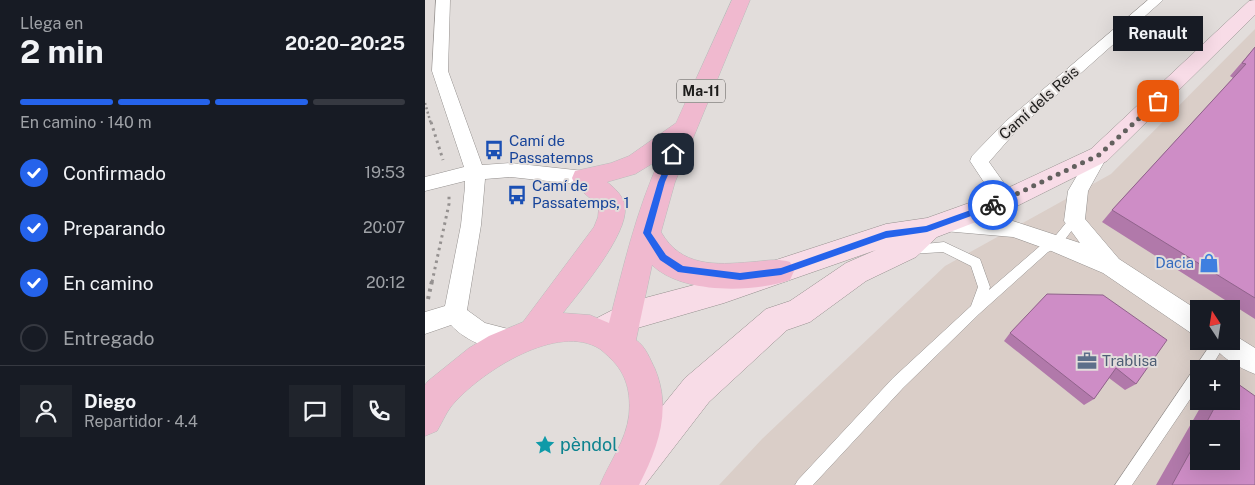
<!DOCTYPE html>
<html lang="es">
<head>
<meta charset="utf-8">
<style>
	:root { --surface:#171b24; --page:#20242c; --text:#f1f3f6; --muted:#9ea1a6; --line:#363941; --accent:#2563eb }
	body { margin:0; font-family:"Public Sans",sans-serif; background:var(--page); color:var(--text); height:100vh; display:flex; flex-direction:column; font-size:19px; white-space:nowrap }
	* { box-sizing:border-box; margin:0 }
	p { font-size:16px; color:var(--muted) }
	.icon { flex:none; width:28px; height:28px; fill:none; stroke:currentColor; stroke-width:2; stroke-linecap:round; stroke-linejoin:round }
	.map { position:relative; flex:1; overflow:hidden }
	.drawer { display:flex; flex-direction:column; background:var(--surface); width:425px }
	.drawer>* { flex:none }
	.needle { width:32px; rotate:348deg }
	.buttons { position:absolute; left:765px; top:300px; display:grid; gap:10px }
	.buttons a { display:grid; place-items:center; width:50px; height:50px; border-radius:0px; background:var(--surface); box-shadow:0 5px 20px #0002; font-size:25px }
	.pin { position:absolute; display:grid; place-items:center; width:42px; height:42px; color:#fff; margin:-21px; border-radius:10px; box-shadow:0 2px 8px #0006 }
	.courier { position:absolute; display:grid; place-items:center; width:50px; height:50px; margin:-25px; border:4px solid #2563eb; border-radius:50%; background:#fff; color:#222; box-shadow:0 1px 6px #0007 }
	.bubble { position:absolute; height:35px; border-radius:0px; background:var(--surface); box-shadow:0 5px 20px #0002; font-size:16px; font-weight:700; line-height:35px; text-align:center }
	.head em { font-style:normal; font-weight:700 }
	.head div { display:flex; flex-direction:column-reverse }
	.head { display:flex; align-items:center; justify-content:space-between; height:85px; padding:0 20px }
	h1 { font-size:32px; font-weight:700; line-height:38px }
	.bar { display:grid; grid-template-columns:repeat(4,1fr); gap:8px 5px; align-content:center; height:60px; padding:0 20px }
	.bar i { height:6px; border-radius:4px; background:var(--line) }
	.bar .active { background:var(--accent) }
	.bar p { grid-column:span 4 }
	.line { display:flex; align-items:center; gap:12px; padding:0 20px; border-top:1px solid var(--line) }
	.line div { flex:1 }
	.round { display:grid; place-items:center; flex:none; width:52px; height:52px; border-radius:0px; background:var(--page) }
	ol { padding:0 20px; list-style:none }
	li { display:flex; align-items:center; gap:15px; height:55px }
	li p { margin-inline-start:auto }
	li .icon { padding:5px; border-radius:50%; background:var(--accent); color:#fff; stroke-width:4 }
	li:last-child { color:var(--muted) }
	li i { width:28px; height:28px; border:2px solid var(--line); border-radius:50% }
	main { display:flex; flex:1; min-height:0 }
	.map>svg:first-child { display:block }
</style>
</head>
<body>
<main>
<section class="drawer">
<div class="head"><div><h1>2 min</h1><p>Llega en</p></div><em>20:20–20:25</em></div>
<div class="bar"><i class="active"></i><i class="active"></i><i class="active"></i><i></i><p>En camino · 140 m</p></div>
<ol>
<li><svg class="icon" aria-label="check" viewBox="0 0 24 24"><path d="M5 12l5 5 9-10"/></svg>Confirmado<p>19:53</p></li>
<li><svg class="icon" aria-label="check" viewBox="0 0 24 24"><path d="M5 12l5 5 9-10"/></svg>Preparando<p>20:07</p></li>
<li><svg class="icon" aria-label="check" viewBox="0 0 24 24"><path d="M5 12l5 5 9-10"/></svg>En camino<p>20:12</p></li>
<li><i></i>Entregado</li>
</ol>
<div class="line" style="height:90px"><a class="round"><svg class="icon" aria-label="person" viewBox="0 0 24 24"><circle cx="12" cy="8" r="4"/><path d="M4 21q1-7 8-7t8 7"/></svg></a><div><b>Diego</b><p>Repartidor · 4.4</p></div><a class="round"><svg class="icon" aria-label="chat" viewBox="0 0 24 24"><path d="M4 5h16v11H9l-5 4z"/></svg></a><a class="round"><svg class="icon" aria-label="phone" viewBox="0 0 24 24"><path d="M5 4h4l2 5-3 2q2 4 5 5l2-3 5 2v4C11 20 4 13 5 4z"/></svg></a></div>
</section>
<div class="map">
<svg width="830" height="485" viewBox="0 0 830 485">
	<rect width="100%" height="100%" fill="#e2dddb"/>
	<path fill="#dacec8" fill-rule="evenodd" d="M830,29v456h-536l43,-46 183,-173 166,-92zM774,309h32v32h-32zM774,369h32v32h-32zM774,429h32v32h-32z"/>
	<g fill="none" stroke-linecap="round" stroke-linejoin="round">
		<defs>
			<path id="lane" d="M649,217l4,1 1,3 -19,25 -12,6 -69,62 -76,74 -90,97h-18l3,-5 95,-102 78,-72 7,-19 -7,-21 -28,-14 -33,2 -4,-2 -2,-3 2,-3 38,-4 36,17 10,28 -1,3 51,-44 12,-6 18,-22z
				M788,341h14l-17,28h-11v17l-67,99h-17z"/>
			<path id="street" d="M11,0h14l-2,71 34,94 29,-2 73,8 7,2 3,5 -3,5 -7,2 -73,-8 -26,2 -4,46 -14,85 18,13 35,9 3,8 -3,8c-21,8 -55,-7 -69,-23l-26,9v-22l20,-6 16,-81 4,-38v-6l-40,10v-14l39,-10 -32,-96z
				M723,0h15l-146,130 -28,32 27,38 -3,5 -7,3 -7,-3 -29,-44 2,-5 33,-34z
				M674,148l7,2 2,5 -20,36 -3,28 34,40 80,52v25l-8,-3 -88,-60 -54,-23 -36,-13 -69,-6 -7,-2 -3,-6 3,-6 7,-2 69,6 67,22 -16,-22 4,-30 24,-41z
				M806,333l24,15v26c-15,-6 -38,-18 -44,-33h20z"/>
			<path id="secondary" d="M830,0v15l-148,146 -92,46 -78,30 -21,20 -50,24 -56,41 -23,8 -78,72 -64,83h-42l6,-13 76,-94 81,-69 24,-8 56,-38 30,-13 -152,53 -90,26 -26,13 -11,-4 -5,-10 5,-10 29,-15 98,-26 162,-53 41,-6 70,-25 94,-44 158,-148z"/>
			<path id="primary" d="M307,0h18l-75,182 -14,50c20,35 54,33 90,30 14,-1 26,-4 39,0l4,9 -4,9c-37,13 -108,14 -138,-15l-16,75c10,7 14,19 19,29 17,41 3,79 -16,116h-39c10,-24 26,-44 29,-70 2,-21 -2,-41 -18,-56 -3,-3 -7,-7 -11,-10 -42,-27 -117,22 -145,53 -8,8 -12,19 -18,29l-12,5v-51l3,-4 41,-33 20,-12 34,-14 71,-95 4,-10 1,-11 -24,-21 -3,-7 3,-7 36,-8 18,-7 47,-33zM235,159c-24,52 -37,109 -51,164l-19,-8 -27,-2c17,-22 65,-78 62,-106 -1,-10 -10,-19 -18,-25l28,-8z"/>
		</defs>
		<use href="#lane" stroke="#95918f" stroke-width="1"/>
		<use href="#street" stroke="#95918f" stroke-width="1"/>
		<use href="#secondary" stroke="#95918f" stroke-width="1"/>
		<use href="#primary" stroke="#bbb" stroke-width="1"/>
		<path stroke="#959190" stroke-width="2.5" stroke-dasharray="2 2.5" stroke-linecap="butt" d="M0,103l6,21"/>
		<path stroke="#959190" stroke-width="3" stroke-dasharray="2.5 4" stroke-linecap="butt" d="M6,122l12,38
			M7,282l17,-78v-9"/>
		<path stroke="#959190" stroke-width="4" stroke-dasharray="3 4.5" stroke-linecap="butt" d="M3,299l4,-18"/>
		<use href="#lane" fill="#fff" fill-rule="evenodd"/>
		<use href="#street" fill="#fff" fill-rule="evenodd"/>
		<use href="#secondary" fill="#f8dce7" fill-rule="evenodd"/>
		<use href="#primary" fill="#f0b9cf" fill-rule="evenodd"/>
	</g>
	<path fill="#b179aa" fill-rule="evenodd" d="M830,47v272l-153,-97 10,-12 121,-132 -3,-2z
		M622,294l89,90 -11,6 -16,-12 -15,21 -10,6 -80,-64 6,-8z
		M779,401h27l24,84h-99zM774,429h32l-32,32z"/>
	<path fill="#ce8dc6" stroke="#90638b" d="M830,47v251l-143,-88 134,-146 -4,-1z
		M622,294l56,1 64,45 -31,44 -20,-16 -22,31 -84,-66z
		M806,379l24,17v89h-83l27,-49v25h32v-32h-28l15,-28h13z"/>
	<path fill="#2563eb" d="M246,153l6,1 -12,28 -14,51 15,22 17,11 57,7 41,-5 105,-37 40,-5 67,-24 4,3 -1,2 -69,25 -41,6 -105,37 -41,5 -62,-8 -18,-12 -17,-27 15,-51z"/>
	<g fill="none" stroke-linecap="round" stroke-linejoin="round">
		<path stroke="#62605e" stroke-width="5" stroke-dasharray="0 9" d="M568,205l106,-50 59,-54"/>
	</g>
	<defs>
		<symbol id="bus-bare" viewBox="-9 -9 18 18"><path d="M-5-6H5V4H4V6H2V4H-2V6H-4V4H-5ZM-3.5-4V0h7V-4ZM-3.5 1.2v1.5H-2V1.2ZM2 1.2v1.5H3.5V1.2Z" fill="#1a4fb4" stroke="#e2dddb" stroke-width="2.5" paint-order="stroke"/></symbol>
		<symbol id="shop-bare" viewBox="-9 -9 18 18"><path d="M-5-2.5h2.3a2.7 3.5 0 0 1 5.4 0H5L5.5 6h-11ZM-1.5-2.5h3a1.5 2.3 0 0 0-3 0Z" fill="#3f7fe0" stroke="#e2dddb" stroke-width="2.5" paint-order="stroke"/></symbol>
		<symbol id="office-bare" viewBox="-9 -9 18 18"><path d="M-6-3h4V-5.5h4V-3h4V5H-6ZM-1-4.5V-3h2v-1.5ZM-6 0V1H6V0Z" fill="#5c6f8a" stroke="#e2dddb" stroke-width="2.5" paint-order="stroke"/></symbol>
		<symbol id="sight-bare" viewBox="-9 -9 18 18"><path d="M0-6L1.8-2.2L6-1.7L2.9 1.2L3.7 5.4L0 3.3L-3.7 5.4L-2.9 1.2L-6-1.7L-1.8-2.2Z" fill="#0f9aa8" stroke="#e2dddb" stroke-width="2.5" paint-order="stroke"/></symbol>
	</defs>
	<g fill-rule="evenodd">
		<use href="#bus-bare" x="55" y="136" width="28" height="28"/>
		<use href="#bus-bare" x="78" y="181" width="28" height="28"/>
		<use href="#shop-bare" x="770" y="249" width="28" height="28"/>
		<use href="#office-bare" x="648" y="347" width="28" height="28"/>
		<use href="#sight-bare" x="106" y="431" width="28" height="28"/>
	</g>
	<g text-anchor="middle" stroke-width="4" stroke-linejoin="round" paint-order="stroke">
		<rect fill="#e2dddb" stroke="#585655" stroke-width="1" x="252" y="79.5" width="48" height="23" rx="4"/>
		<g font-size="14" font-weight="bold" fill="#1d1c1b">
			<text x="276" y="96">Ma-11</text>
		</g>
		<g font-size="15" fill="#1d1c1b" stroke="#e2dddb">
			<text transform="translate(614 103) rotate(-42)" y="5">Camí dels Reis</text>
		</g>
		<g font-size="15" fill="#164399" stroke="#e2dddb" text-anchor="start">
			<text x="84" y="146">Camí de<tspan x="84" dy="17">Passatemps</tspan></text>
			<text x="107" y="191">Camí de<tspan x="107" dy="17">Passatemps, 1</tspan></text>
		</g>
		<g font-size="15" fill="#366cbe" stroke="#e2dddb" text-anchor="end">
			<text x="769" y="268">Dacia</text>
		</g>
		<g font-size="15" fill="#4e5e75" stroke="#e2dddb" text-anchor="start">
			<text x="677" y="366">Trablisa</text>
		</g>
		<g font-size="18" fill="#0d838f" stroke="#e2dddb" text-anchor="start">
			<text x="135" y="451">pèndol</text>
		</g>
	</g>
</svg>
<div class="buttons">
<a><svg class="needle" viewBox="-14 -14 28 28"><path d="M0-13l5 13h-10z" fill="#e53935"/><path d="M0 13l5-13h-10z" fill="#9ea1a6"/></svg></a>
<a>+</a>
<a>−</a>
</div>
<div class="pin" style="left:733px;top:101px;background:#ea580c"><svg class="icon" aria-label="bag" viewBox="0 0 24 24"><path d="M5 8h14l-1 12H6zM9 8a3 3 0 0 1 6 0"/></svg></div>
<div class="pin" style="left:248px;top:154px;background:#1f2937"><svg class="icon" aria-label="home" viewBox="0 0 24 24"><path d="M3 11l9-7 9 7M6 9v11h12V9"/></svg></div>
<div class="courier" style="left:568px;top:205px"><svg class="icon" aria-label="bike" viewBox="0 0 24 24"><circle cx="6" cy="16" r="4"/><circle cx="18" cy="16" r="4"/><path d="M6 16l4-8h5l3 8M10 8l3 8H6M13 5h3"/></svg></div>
<div class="bubble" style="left:688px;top:16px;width:90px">Renault</div>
</div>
</main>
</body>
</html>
